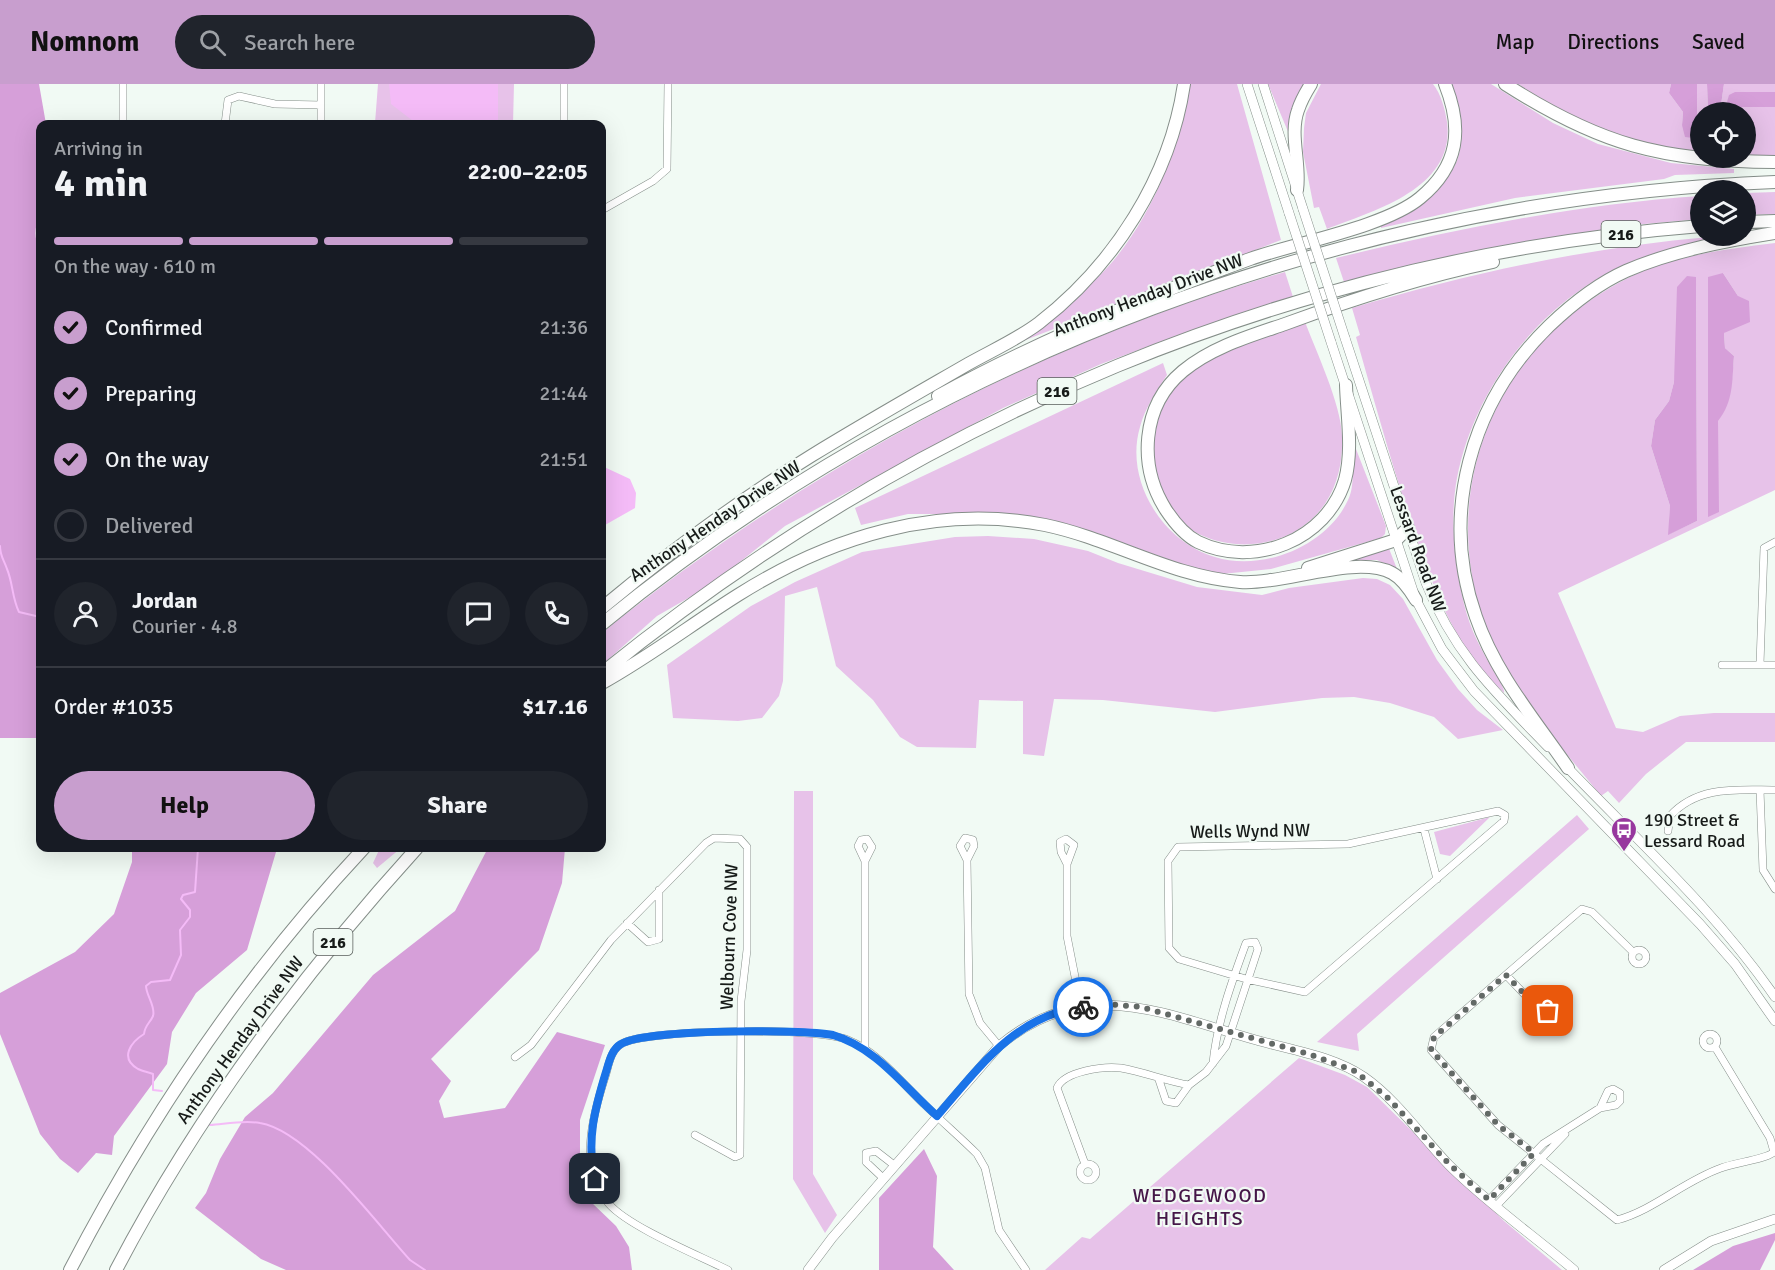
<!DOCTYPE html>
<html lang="en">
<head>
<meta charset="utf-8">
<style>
	:root { --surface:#171b24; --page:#20242c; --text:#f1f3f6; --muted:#9ea1a6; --line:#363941; --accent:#c89ece }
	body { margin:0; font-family:Signika,sans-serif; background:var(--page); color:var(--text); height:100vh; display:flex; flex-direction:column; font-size:22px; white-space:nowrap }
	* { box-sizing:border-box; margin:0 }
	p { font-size:20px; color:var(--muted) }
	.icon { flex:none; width:33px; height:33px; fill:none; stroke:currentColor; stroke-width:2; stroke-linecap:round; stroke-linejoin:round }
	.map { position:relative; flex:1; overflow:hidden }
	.panel { position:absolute; left:36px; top:36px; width:570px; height:732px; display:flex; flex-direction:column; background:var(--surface); border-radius:12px; box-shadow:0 6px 24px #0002 }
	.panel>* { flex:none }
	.controls { position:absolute; left:1690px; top:18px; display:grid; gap:12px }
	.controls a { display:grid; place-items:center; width:66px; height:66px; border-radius:50%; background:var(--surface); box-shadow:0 6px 24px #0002; font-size:30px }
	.pin { position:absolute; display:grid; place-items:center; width:51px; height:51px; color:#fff; margin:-26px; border-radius:12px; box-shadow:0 3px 9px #0006 }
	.courier { position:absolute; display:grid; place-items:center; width:60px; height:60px; margin:-30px; border:4px solid #1a73e8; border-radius:50%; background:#fff; color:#222; box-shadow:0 2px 8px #0007 }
	.head em { font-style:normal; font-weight:700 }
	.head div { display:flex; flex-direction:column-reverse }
	.head { display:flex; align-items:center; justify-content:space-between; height:102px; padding:0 18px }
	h1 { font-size:39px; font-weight:700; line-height:45px }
	.bar { display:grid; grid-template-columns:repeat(4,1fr); gap:9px 6px; align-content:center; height:72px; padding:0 18px }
	.bar i { height:8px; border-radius:4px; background:var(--line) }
	.bar .active { background:var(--accent) }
	.bar p { grid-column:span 4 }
	.line { display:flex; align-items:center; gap:15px; padding:0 18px; border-top:2px solid var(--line) }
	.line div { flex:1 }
	.round { display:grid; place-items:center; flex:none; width:63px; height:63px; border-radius:32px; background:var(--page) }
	ol { padding:0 18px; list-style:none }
	li { display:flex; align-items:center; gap:18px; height:66px }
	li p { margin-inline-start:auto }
	li .icon { padding:6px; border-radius:50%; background:var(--accent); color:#111; stroke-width:4 }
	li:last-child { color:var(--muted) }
	li i { width:33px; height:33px; border:3px solid var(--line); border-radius:50% }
	.button { display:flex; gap:12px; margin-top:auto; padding:12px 18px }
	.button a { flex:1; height:69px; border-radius:36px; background:var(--accent); color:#111; font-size:24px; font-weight:700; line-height:69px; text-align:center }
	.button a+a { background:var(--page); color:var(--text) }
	header { display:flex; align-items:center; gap:36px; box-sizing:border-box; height:84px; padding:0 30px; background:var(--accent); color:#111 }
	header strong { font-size:28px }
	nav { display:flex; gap:33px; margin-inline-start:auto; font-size:21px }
	.search { width:420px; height:54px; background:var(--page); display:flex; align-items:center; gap:15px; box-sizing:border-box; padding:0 21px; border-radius:33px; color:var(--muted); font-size:22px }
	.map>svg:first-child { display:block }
</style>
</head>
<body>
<header>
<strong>Nomnom</strong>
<div class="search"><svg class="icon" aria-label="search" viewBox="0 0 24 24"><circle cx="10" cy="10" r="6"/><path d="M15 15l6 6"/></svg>Search here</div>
<nav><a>Map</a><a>Directions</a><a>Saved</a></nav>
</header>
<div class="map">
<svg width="1775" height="1186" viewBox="0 0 1775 1186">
	<rect width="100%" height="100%" fill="#f1faf4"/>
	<path fill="#e7c2e9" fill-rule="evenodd" d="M378,0h136l-1,40 -138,-1z
		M1190,0h47l44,156 -258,101c12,-18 51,-42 70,-59 54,-50 84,-127 97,-198z
		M1268,0h36l-12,29 -3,21z
		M1321,0h112c8,10 12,25 14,38 9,67 -74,89 -120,107l-8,-22 -5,1 -11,-56 1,-24 2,-15z
		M1449,0h42l62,39 45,21 73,19 63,6v4l-59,2 -11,4 -149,19 -134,30v-4c20,-14 43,-26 61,-42 27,-22 23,-71 7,-98z
		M1518,0h153l-2,9 14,19 -1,13 15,8v-49h10l1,28h-7v41c-18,-3 -37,-4 -55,-8 -47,-11 -88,-35 -128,-61z
		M1724,0h51v8h-40l-3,15h43v50l-29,-1v-44h-26z
		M1775,108v22l-29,1v-22z
		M1701,112v23l-68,6 -174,29 -115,28 -8,-24c120,-29 241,-54 365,-62z
		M1709,153v3c-29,7 -60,13 -87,26 -83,38 -148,123 -165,212 -7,37 -3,80 5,117 5,26 15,48 29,71 4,8 14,21 13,27 -55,-52 -72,-110 -96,-180 -19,-58 -35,-117 -52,-176l4,-2 -8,-27c119,-35 233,-60 357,-71z
		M1775,159v247l-217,103 58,135 27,4 37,-16 34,-3h61v29h-89l-40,32 -27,29 -11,-12 -7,5c-41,-51 -88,-102 -114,-163 -8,-18 -12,-39 -15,-57 -21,-124 43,-240 154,-297 44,-23 100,-30 149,-36zM1723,189l15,23 -14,37 1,15 9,8c-2,22 -2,47 -16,64zM1696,193l1,244 -28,13 1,-28 -19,-60 4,-26 14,-19 5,-19z
		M1285,188l8,25 -101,33 -91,34 -98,44 -218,118 -74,59 -54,31 -55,49v-32c201,-162 434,-290 683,-361z
		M1304,235c12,33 37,84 38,117 6,149 -206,138 -190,6 3,-19 8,-45 23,-58 35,-33 86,-47 129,-65z
		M1163,279l4,12c-11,17 -22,33 -27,52 -16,54 23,115 75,130 48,15 112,-11 133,-57 7,-13 4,-35 5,-50l3,-1 30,77 -1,8 -4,4 -110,31 -49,5 -33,-7 -184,-53h-97l-47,11 -6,-17z
		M988,452l46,3 54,12 30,12 79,24 65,8 27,-7 74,-10 14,1 13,6 13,14 34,61 21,29 19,21 26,20 -45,9 -24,-22 -44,-14 -36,-6 -32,1 -107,14 -112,-12 -49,-1 -10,57 -21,-2v-53l-44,-1 -3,48 -59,-1 -17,-10 -27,-37 -37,-34 -19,-79 -32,9 -2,85 -4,15 -17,22 -24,3 -65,-3 -6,-53 84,-59 44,-24 67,-30 93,-15z
		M1388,462l9,23 -20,-9h-21z
		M794,707h19v383l24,41 -12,18 -32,-54z
		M1577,731l12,14 -232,205 2,17 -42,-9z
		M1490,733l-40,39 -10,-2 -6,-22z
		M380,764h21l-24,20 -4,-5z
		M1299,974l46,17 22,12 137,134 58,49h-517l37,-33 8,2z"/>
	<path fill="#d69fd9" d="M0,0h39l7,40h-6v90c-5,14 -7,22 0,36v185l-3,10 3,15v278h-40z
		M1671,0h26v49l-4,5 -8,-1 -3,-12 1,-13 -14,-19z
		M1707,0h17l-4,28h-12z
		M1735,8h40v15h-43l-5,-5 2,-7z
		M1723,189l15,23 11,5 1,21 -26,11 1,15 9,8c-2,24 0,45 -16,65l1,91 -11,5v-240z
		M1687,192l9,1 1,244 -29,14 2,-29 -19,-60 4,-26 14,-19 5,-19 3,-95z
		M132,764h144v4l-29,98 -51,43 -24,39 -5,32 -53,72 -2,19 -16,-2 -18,20 -18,-14 -20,-25 -40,-100v-41l75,-41 39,-38 18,-52z
		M488,764h77l-3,35 -23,67 -108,109 20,22 -12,20 5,17 61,-10 52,-76 48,13 -25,75v36l11,46 25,24 13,21 3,23h-346l-25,-11 -66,-51 11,-15 14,-34 25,-42 28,-24 100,-118 82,-64z
		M924,1065l13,27 -4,71 21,23h-75v-72z
		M1775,1149v7l-15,30h-67l40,-24z"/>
	<path fill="#f4bbf7" d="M389,0h109v40h-81l-26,-20z
		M602,382l28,13 6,14 -1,15 -30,17 -3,-1z"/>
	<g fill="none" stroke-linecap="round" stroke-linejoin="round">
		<path stroke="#f4bbf7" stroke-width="2" d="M0,462c0,10 4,14 7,23 6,14 5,29 12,43l21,5
			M162,1007l-9,-1v-16c-5,-2 -11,-3 -15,-5 -19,-11 -7,-27 6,-35 1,-9 6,-11 9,-18 3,-9 -7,-21 -7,-30l5,-4 19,-2 11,-25 -1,-25 10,-13v-7l-9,-11 2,-4 12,-3 3,-44
			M210,1041c15,-1 34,-5 50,-2 49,8 116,100 150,137l15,10"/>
		<defs>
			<path id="street" d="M321,0v40
				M564,0v40
				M123,40v-40
				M225,40l3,-24 11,-4 36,8 46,1
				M602,126l51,-29 14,-12 1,-85
				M1760,580l4,-116 11,-6
				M1722,581h53
				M1760,706l3,80 12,19
				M1498,727l7,4 -1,6 -199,171 -59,-13 -67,-20 -10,-11 -1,-87 10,-14 170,-3z
				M1424,745l13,50
				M1668,747l2,-15c28,-31 68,-26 105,-26
				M967,776l-7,-14 5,-8 8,2 1,6 -7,14 2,134 11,29 19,23
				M865,777l-7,-15 3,-6 6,-1 5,8 -7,14v188
				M1067,780l-6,-12 -1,-10 6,-3 8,6 -7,19v72l12,61 -1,10
				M627,839l21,19 11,-3v-49
				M1632 873a7 7 0 1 1 14 0a7 7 0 1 1-14 0Z
				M1633,868l-41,-40 -10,-3 -148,128 -3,13 67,75 119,95c37,-10 67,-39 104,-52 12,-5 46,-9 53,-16l-4,-14 -55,-91
				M1506,891l23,24 7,15 7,3 5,-6 -4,-8 -15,-4
				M1703 957a7 7 0 1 1 14 0a7 7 0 1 1-14 0Z
				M515,973l16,-12 80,-105 95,-97 8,-5 26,1 7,8v103l-6,51 -1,154 -5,2 -40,-22
				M1159,996l7,21 10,2 13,-18 17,-13 20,-26 32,-97 -3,-7 -9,1c-14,38 -29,79 -33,120
				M1085,1080l-28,-76c7,-17 47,-22 64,-20 23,4 45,13 68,17
				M1080 1088a8 8 0 1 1 16 0a8 8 0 1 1-16 0Z
				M883,1094l-17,-16v-9l10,-2 18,14
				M1489,1116l54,-56 57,-36 16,-3 4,-4v-8l-7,-4 -5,2 -8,17
				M1496,1122l69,-72
				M728,1186c-30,-15 -99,-43 -119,-66 -32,-36 -16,-90 -3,-130 3,-11 5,-25 17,-31 30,-14 195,-16 225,-3 30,12 53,42 76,64 17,17 36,33 53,50l8,14 14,62 27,40"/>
			<path id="secondary" d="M1247,0l42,129
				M1263,0l40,125
				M1345,254l81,245c28,71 70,110 122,164
				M1331,258l85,258 26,49 32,42 226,233 35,40 40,57
				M1563,679c73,76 152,147 212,234
				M808,1186l24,-32 167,-192c85,-72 164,-32 257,-6 35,10 77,16 108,37 33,23 57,59 85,88 38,38 84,70 125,105
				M1664,1186l47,-29 64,-22"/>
			<path id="highway" d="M1505,0c95,61 157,77 270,78
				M1297,106c4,-26 -8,-55 1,-80 3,-9 8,-18 13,-26
				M1746,138l29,-1
				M1346,301c1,31 7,65 -1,95 -18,60 -91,89 -147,62 -14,-7 -24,-20 -32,-32 -28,-44 -25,-104 17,-139 29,-24 67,-35 102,-47 68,-25 137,-47 208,-62
				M938,312c100,-55 204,-98 312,-137 45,-16 135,-32 170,-61 39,-32 43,-69 25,-114
				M1308,484l88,-28 12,-12
				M602,524c66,-55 136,-107 209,-152 52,-32 105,-62 157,-92 23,-13 50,-25 71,-41 75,-58 131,-145 145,-239
				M602,540c328,-269 750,-425 1173,-442
				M602,589c315,-255 692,-415 1099,-447
				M602,599c47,-26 90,-59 136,-88 92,-58 198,-91 307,-70 67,14 127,52 195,57 43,3 116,-28 152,-9 11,6 18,17 24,27
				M1568,684c-33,-48 -73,-95 -92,-151 -37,-104 -5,-215 73,-291 22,-21 48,-42 77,-55 46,-20 99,-30 149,-38
				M70,1186c79,-152 177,-297 294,-422
				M116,1186c81,-155 184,-293 301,-422"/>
		</defs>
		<use href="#street" stroke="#858e89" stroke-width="8"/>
		<use href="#secondary" stroke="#858e89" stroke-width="10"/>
		<use href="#highway" stroke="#858e89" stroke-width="14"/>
		<use href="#street" stroke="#fff" stroke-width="7"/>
		<use href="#secondary" stroke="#fff" stroke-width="9"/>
		<use href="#highway" stroke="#fff" stroke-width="12"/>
		<defs>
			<path id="secondary-bridge" d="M1303,125l42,129
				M1289,129l42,129"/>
		</defs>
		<use href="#secondary-bridge" stroke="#858e89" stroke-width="10" stroke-linecap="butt"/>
		<use href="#secondary-bridge" stroke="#fff" stroke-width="9"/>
	</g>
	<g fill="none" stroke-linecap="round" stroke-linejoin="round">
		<path stroke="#636966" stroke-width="6" stroke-dasharray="0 10.8" d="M1083,923l24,-3 34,3 168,47 46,17 33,27 61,66 40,36 45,-47 -36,-28 -67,-75 3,-13 72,-62 23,24 15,4 4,8"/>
		<path stroke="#1a73e8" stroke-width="8" d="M595,1095c-9,-38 0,-71 11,-107 3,-9 5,-22 15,-28 23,-15 181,-15 212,-9 44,13 71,52 104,81 40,-46 79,-102 146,-109"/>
	</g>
	<defs>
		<symbol id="bus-pin" viewBox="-11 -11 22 30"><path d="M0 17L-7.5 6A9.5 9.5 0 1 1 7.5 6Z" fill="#97379e" stroke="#f1faf4"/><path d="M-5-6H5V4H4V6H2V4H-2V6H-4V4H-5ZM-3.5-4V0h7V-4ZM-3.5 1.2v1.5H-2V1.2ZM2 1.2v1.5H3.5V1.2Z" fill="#fff"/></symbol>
	</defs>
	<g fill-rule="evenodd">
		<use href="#bus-pin" x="1609" y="731" width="30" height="40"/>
	</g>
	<g text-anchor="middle" stroke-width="4.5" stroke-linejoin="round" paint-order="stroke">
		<g fill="#f1faf4" stroke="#585e5b" stroke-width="1.5">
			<rect x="1601.5" y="137" width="39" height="26" rx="4.5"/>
			<rect x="1037.5" y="294" width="39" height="26" rx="4.5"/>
			<rect x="313.5" y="845" width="39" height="26" rx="4.5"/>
		</g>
		<g font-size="16" font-weight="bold" fill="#171b19">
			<text x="1621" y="156">216</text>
			<text x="1057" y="313">216</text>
			<text x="333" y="864">216</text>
		</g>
		<g font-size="18" fill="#171b19" stroke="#f1faf4">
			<text transform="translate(1148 211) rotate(-21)" y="6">Anthony Henday Drive NW</text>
			<text transform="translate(715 437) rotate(-34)" y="6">Anthony Henday Drive NW</text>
			<text transform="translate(1418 465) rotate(70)" y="6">Lessard Road NW</text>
			<text transform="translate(1250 747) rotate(-1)" y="6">Wells Wynd NW</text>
			<text transform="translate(729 853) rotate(-88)" y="6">Welbourn Cove NW</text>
			<text transform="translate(240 956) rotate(-54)" y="6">Anthony Henday Drive NW</text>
		</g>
		<g font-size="18" fill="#171b19" stroke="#f1faf4" text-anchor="start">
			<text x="1644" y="742">190 Street &amp;<tspan x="1644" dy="21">Lessard Road</tspan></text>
		</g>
		<g font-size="20" letter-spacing="1.5" fill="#451648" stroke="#f1faf4">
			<text x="1200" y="1118">WEDGEWOOD<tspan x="1200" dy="23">HEIGHTS</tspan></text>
		</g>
	</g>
</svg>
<div class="controls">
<a><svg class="icon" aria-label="locate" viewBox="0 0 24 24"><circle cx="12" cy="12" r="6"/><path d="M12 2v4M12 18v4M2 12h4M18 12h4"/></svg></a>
<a><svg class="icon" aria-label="layers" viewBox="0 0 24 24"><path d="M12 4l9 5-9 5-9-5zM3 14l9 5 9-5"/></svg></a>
</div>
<div class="pin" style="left:1548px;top:927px;background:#ea580c"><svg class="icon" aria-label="bag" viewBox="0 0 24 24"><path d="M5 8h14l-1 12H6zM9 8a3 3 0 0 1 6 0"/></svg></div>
<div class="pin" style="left:595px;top:1095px;background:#1f2937"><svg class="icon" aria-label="home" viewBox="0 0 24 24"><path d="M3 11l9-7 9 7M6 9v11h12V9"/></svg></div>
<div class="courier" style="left:1083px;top:923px"><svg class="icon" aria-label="bike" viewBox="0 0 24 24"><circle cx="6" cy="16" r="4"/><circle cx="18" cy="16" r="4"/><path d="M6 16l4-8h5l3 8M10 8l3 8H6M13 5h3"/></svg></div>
<section class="panel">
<div class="head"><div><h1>4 min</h1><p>Arriving in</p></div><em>22:00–22:05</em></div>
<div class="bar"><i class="active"></i><i class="active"></i><i class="active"></i><i></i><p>On the way · 610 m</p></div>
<ol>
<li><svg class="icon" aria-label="check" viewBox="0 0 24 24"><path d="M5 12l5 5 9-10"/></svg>Confirmed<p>21:36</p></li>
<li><svg class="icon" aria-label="check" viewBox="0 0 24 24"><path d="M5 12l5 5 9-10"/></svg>Preparing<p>21:44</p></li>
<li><svg class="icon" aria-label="check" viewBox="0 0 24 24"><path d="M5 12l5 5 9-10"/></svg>On the way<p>21:51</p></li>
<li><i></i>Delivered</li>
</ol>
<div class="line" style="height:108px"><a class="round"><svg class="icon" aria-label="person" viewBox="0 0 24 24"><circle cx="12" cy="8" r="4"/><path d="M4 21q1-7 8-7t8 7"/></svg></a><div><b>Jordan</b><p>Courier · 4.8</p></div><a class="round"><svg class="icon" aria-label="chat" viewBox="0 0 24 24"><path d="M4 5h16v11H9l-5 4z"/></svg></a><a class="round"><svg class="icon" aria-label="phone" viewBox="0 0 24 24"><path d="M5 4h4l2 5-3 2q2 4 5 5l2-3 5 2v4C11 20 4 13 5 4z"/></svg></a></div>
<div class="line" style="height:78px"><div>Order #1035</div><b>$17.16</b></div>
<div class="button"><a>Help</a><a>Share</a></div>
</section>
</div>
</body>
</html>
